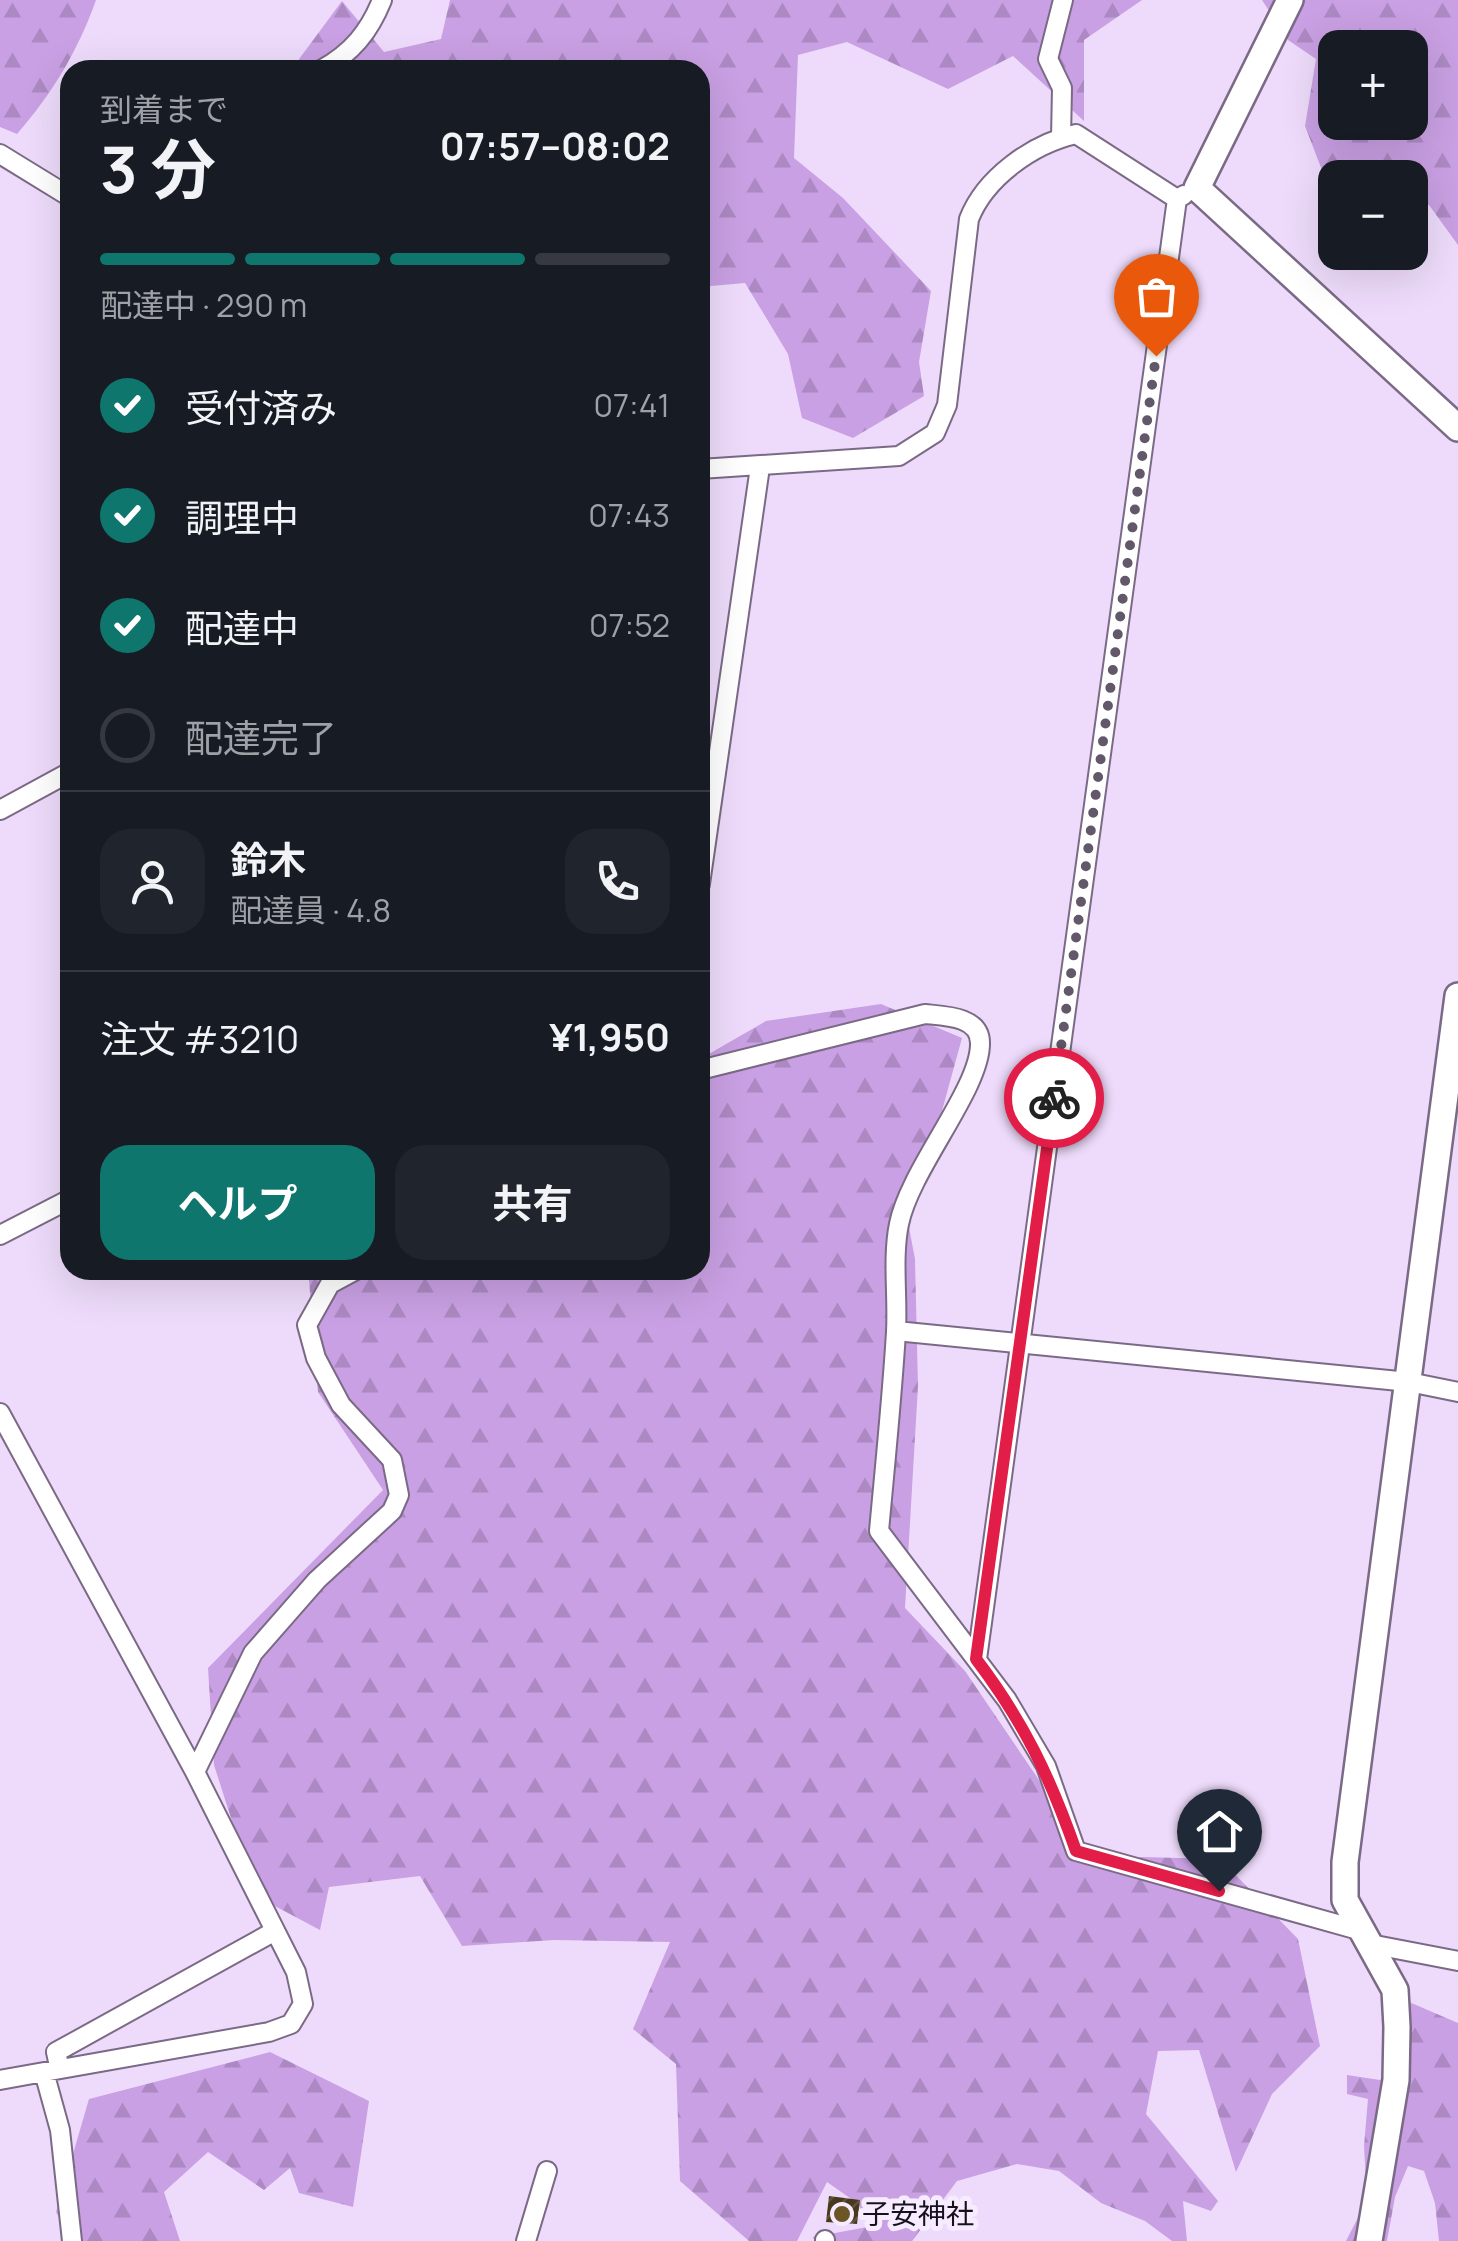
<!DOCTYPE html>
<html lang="ja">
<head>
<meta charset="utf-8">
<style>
	:root { --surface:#171b24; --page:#20242c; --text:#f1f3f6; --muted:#9ea1a6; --line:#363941; --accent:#0f766e }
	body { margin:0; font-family:Manrope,"Noto Sans JP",sans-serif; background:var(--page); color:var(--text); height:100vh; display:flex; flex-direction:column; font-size:38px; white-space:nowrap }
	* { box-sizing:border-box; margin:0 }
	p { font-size:32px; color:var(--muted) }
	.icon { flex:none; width:55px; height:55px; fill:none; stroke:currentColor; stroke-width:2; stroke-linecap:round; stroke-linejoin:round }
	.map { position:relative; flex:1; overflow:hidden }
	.panel { position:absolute; left:60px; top:60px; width:650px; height:1220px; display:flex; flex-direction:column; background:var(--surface); border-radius:30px; box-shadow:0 10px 40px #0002 }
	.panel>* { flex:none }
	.tools { position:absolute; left:1318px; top:30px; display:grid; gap:20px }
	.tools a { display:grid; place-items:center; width:110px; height:110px; border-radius:20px; background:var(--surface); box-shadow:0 10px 40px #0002; font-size:50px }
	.pin { position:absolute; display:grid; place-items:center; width:85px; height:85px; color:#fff; margin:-102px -42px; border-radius:50% 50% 50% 0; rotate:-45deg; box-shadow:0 0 10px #0007 }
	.pin .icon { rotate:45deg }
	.courier { position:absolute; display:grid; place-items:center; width:100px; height:100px; margin:-50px; border:8px solid #e11d48; border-radius:50%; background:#fff; color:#222; box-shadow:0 2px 12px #0007 }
	.summary em { font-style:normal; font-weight:700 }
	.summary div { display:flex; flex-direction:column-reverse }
	.summary { display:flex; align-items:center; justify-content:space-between; height:170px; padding:0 40px }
	h1 { font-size:65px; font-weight:700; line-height:75px }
	.bar { display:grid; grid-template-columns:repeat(4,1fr); gap:15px 10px; align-content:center; height:120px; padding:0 40px }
	.bar i { height:12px; border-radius:8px; background:var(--line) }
	.bar .current { background:var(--accent) }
	.bar p { grid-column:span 4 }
	.line { display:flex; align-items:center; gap:25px; padding:0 40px; border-top:2px solid var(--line) }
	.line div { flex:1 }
	.round { display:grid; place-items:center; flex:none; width:105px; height:105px; border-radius:30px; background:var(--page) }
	ol { padding:0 40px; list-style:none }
	li { display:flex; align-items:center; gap:30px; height:110px }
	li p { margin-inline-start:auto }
	li .icon { padding:10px; border-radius:50%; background:var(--accent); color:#fff; stroke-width:4 }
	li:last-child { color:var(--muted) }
	li i { width:55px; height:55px; border:5px solid var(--line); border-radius:50% }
	.primary-button { display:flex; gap:20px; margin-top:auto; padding:20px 40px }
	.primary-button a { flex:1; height:115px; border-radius:30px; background:var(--accent); color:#fff; font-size:40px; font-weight:700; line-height:115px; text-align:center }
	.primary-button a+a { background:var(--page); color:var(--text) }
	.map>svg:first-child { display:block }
</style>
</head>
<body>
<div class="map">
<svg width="1458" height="2241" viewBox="0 0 1458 2241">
	<defs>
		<pattern id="forest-firs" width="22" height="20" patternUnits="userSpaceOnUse" patternTransform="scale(2.5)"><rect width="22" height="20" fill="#c9a0e3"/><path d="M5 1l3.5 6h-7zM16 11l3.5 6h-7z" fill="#ac89c2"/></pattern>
		<pattern id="building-hatch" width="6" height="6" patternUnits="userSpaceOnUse" patternTransform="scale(2.5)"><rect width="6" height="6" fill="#47391c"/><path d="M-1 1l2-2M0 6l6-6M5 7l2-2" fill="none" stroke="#5e523c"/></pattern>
	</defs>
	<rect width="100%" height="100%" fill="#eedbfb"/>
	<path fill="url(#forest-firs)" fill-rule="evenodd" d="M0,0h96c-18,51 -44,94 -79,134l-17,-7z
		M450,0h692l-58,40v81l-71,-65 -65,33 -101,-47 -49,13 -4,103 49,40 88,93 -12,71 5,34 -71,42 -51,-20 -14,-64 -43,-71 -45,4v-217h-409l51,-69 42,51 57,-13z
		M1262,0h196v245l-29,-40 -19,2v-29h-75v16l-5,-3 -25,-65 11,-67 -28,-19zM1335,48h75v74h-75z
		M881,1004l81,34 -25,91 -34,67 12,63 3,127 -13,222 60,63 131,193 45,-7 79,2 78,80 22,107 -48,48 -36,78 -37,-122 -41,1 -12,63 72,87 -7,10 -28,-10 4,40h-15l-27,-20 -44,-18 -42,-32 -42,-7 -60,17 -45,60h-97l-2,-4 60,-11 -16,-23 -30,-21 -30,59h-48l-69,-60 -4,-117 -43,-35 37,-87 -116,-2 -92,6 -42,-70 -91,11 -9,43 -64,-34 -42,-131 -6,-97 175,-178 -65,-98 -9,-112 12,-10h379v-211l66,-38z
		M1381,1990l77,33v218h-19l-4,-38 -11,-32 -16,-5 -13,31 -8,44h-41l21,-41 -3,-54 4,-47 -21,-5v-19l33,5 12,-14z
		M270,2052l99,49 -16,106 -54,-14 -9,-25 -26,22 -56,-38 -44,40 16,49h-108l-16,-29 33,-113z"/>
	<path fill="url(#building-hatch)" d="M829,2196l31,4 -3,24 -31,-2z"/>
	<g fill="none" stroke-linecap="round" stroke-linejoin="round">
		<defs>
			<path id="street" d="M321,70c31,-17 48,-38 61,-70
				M1061,138l1,-50 -14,-29 15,-59
				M0,154l70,43
				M700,469l199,-13 36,-23 12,-28 22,-186c16,-41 63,-75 107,-85l101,65 7,-4
				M0,810l70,-38
				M700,884l60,-417
				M700,1070l225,-56c19,2 55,2 55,29 1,45 -70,126 -81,181 -7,34 -1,73 -3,108 -4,66 -11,133 -17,199l128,169 39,66 30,85 286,80
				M0,1235l70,-36
				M896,1331l513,51 49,10
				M0,1413l195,359 101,200 7,32 -12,20 -22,8 -225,40 16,58 12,111
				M977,1659l200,-1460
				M195,1772l58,-119 64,-73 75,-69 7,-16 -7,-35 -51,-55 -25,-47 -9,-33 23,-41 26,-14
				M1370,1944l88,17
				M59,2066l-3,-14 219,-121
				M0,2080l44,-8
				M825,2240v1
				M526,2241l21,-70"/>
			<path id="secondary" d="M1290,0l-93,188 261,240
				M1369,2241l27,-161 1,-53 -2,-37 -50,-90v-38l113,-866"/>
		</defs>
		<use href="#street" stroke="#7b6a86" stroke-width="22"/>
		<use href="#secondary" stroke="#7b6a86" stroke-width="30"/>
		<use href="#street" stroke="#fff" stroke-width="18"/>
		<use href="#secondary" stroke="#fff" stroke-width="25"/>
	</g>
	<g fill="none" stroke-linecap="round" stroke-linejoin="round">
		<path stroke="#62586a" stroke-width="10" stroke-dasharray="0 18" d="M1054,1098l102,-742"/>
		<path stroke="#e11d48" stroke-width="12" d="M1054,1098l-78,561c48,63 74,118 100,192l143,40"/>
	</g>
	<circle fill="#6d5626" stroke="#f7ebff" stroke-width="4" cx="842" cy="2214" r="10"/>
	<g text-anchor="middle" stroke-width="10" stroke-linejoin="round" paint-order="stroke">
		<g font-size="28" fill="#17111c" stroke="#f7ebff" text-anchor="start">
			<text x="862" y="2224">子安神社</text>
		</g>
	</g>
</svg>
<div class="tools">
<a>+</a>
<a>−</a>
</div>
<div class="pin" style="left:1156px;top:356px;background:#ea580c"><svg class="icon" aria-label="bag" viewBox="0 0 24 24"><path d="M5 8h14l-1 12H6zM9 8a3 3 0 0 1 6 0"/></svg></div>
<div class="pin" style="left:1219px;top:1891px;background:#1f2937"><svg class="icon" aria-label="home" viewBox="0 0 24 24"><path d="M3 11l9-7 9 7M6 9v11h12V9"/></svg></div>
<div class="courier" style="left:1054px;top:1098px"><svg class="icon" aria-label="bike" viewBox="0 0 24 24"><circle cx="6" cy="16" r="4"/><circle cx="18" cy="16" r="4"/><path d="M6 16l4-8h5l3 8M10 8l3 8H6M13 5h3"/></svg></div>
<section class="panel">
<div class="summary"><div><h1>3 分</h1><p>到着まで</p></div><em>07:57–08:02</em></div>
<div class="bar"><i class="current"></i><i class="current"></i><i class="current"></i><i></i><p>配達中 · 290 m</p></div>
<ol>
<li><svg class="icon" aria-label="check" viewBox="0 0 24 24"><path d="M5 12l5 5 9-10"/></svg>受付済み<p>07:41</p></li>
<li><svg class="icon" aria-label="check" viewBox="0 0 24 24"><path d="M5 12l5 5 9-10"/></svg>調理中<p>07:43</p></li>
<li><svg class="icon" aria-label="check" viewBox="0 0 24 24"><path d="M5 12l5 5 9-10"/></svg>配達中<p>07:52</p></li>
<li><i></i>配達完了</li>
</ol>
<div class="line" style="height:180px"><a class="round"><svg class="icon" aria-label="person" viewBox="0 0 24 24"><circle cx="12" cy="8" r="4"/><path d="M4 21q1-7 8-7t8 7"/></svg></a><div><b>鈴木</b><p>配達員 · 4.8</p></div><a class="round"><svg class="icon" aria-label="phone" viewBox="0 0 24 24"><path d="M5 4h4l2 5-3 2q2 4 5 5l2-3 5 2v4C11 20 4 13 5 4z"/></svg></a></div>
<div class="line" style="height:130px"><div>注文 #3210</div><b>¥1,950</b></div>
<div class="primary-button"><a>ヘルプ</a><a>共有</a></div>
</section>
</div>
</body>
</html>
